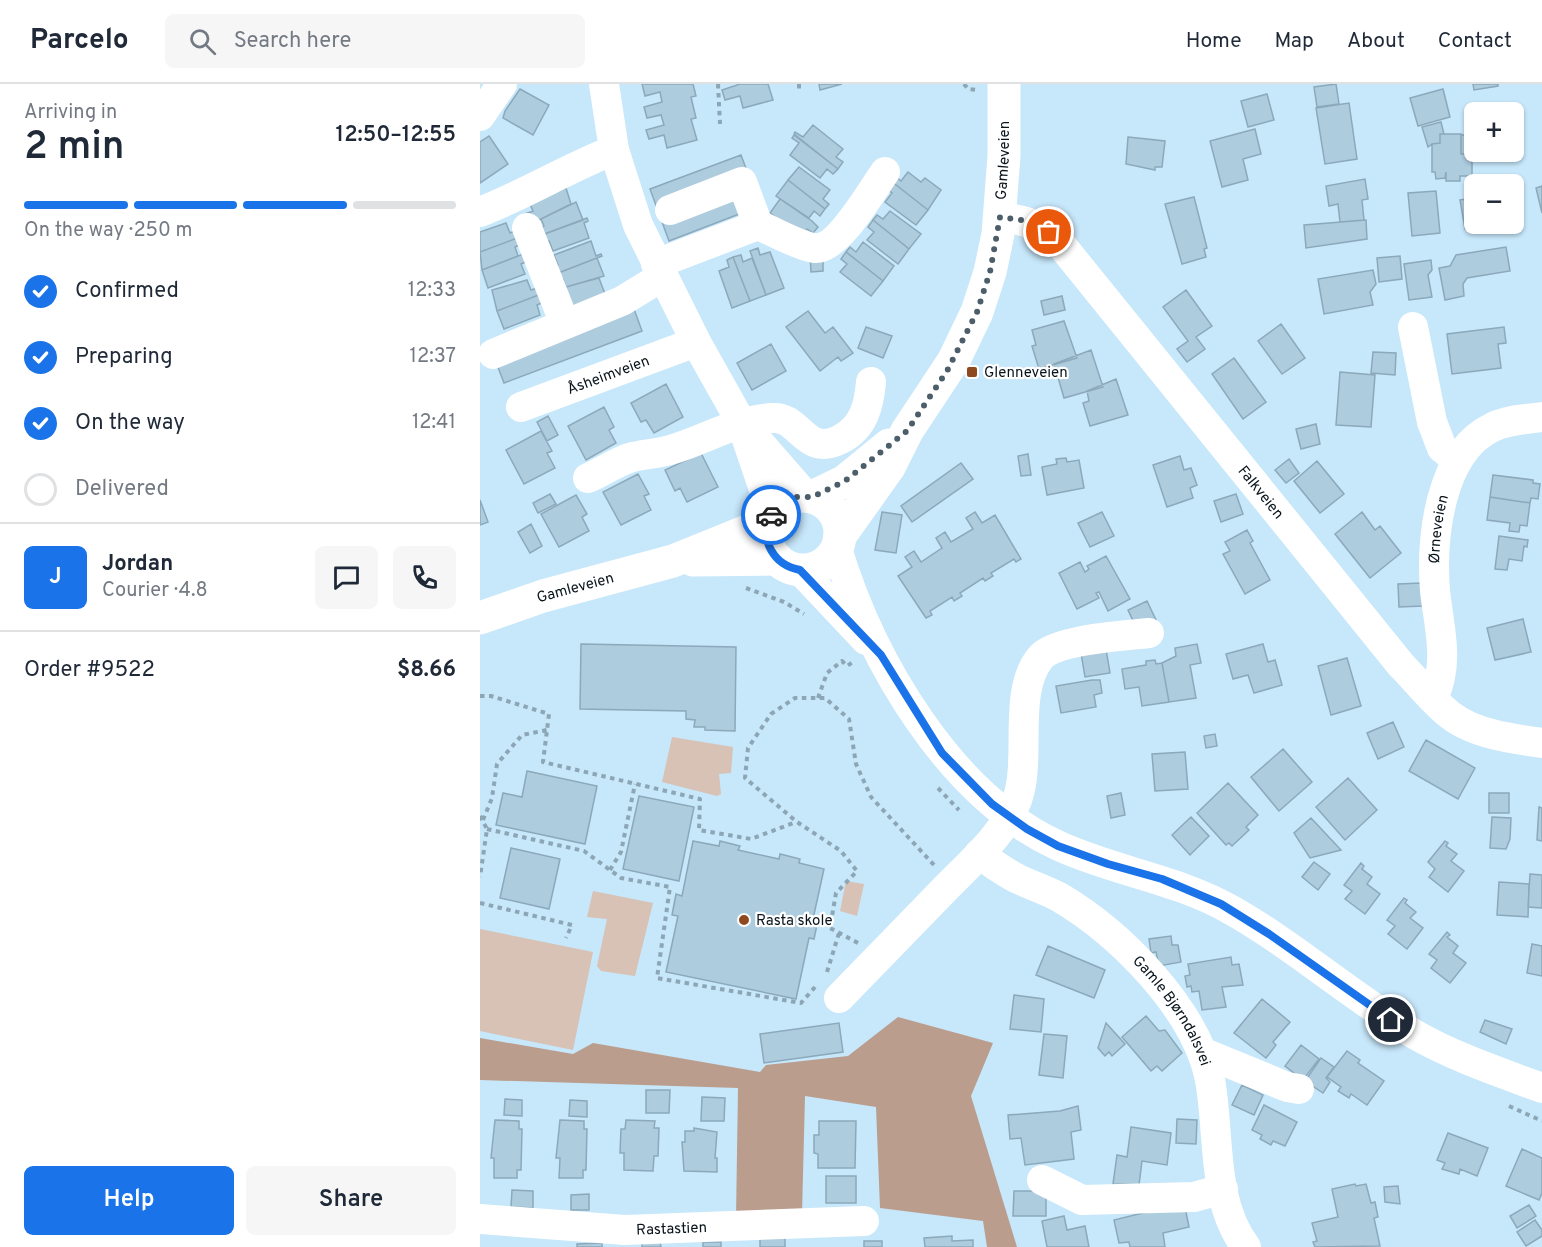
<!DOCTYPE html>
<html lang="en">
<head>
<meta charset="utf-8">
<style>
	:root { --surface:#fff; --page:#f6f6f7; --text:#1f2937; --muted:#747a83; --line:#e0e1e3; --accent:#1a73e8 }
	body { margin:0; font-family:Overpass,sans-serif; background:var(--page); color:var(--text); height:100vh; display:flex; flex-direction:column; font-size:22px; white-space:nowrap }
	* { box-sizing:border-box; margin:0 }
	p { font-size:20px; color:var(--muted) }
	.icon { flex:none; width:33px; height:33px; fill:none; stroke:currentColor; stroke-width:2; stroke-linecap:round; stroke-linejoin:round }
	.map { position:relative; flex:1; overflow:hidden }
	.sheet { display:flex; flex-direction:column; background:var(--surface); width:480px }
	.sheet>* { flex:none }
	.buttons { position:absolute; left:984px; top:18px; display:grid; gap:12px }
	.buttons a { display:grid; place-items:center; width:60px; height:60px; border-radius:9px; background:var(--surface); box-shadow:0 2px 4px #0004; font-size:30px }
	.pin { position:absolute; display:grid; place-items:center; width:51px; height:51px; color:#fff; margin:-26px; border:3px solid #fff; border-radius:50%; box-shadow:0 2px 6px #0007 }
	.courier { position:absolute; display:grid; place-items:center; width:60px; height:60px; margin:-30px; border:4px solid #1a73e8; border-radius:50%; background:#fff; color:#222; box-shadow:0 2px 8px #0007 }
	.summary em { font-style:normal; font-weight:600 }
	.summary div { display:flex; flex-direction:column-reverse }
	.summary { display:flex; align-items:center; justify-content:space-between; height:102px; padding:0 24px }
	h1 { font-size:39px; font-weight:600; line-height:45px }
	.bar { display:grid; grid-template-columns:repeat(4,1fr); gap:9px 6px; align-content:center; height:72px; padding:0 24px }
	.bar i { height:8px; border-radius:4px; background:var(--line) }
	.bar .active { background:var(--accent) }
	.bar p { grid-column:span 4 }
	.line { display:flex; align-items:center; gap:15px; padding:0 24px; border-top:2px solid var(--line) }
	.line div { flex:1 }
	.round { display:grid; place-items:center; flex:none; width:63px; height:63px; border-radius:9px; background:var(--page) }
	ol { padding:0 24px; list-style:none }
	li { display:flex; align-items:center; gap:18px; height:66px }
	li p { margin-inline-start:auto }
	li .icon { padding:6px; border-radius:50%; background:var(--accent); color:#fff; stroke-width:4 }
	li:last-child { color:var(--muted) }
	li i { width:33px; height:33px; border:3px solid var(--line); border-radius:50% }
	.primary-button { display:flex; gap:12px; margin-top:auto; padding:12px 24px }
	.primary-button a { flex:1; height:69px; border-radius:9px; background:var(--accent); color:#fff; font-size:24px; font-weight:600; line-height:69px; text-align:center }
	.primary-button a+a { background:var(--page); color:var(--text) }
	header { display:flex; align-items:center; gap:36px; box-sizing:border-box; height:84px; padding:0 30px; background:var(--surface); border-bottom:2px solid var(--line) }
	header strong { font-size:28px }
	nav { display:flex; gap:33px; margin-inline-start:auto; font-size:21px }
	.search { width:420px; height:54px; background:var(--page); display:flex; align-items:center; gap:15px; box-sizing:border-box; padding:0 21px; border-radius:9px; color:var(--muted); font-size:22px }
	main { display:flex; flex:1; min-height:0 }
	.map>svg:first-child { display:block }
</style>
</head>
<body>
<header>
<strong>Parcelo</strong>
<div class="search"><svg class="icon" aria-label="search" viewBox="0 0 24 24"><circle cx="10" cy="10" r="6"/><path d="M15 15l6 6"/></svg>Search here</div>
<nav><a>Home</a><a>Map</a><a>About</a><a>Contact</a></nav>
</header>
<main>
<section class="sheet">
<div class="summary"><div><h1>2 min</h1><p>Arriving in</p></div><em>12:50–12:55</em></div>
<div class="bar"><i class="active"></i><i class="active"></i><i class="active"></i><i></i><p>On the way · 250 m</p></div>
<ol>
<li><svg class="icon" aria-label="check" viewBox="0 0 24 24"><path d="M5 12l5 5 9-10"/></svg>Confirmed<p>12:33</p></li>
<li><svg class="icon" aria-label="check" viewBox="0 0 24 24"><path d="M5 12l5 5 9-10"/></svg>Preparing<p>12:37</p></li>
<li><svg class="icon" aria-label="check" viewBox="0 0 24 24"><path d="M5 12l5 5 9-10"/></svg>On the way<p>12:41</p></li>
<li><i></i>Delivered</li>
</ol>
<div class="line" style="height:108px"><b class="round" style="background:var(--accent);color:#fff">J</b><div><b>Jordan</b><p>Courier · 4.8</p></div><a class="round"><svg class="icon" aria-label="chat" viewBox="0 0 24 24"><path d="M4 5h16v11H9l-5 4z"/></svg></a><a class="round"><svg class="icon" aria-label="phone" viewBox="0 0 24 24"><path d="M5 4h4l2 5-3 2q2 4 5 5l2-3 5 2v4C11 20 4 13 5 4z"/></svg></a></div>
<div class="line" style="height:78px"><div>Order #9522</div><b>$8.66</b></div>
<div class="primary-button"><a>Help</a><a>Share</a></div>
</section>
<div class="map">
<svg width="1062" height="1163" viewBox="0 0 1062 1163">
	<rect width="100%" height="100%" fill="#c7e7fa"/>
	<path fill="#d8c1b5" d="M192,653l61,10 -2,26 -12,1 2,20 -4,2 -55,-14z
		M366,797l18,3 -7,32 -17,-5z
		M113,807l60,12 -18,73 -34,-5 -4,-5 10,-47 -20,-2z
		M0,845l113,23 -20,98 -93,-19z"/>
	<path fill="#ba9d8d" d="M418,933l95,26 -22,53 46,151h-30l-4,-26 -103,-13 -4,-101 -71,-11 -3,118 -66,4 2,-130 -258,-8v-42l93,16 20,-11 167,29 6,-7 82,-9z"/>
	<path fill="#adccde" stroke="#8ba9bb" stroke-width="1.5" d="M162,0h51l3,12 -5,1 5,21 -5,1 6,21 -30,8 -3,-13 -15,4 -3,-9 18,-5 -3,-10 -14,3 -3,-11 18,-5 -2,-10 -15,4z
		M288,0l5,16 -30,8 -3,-12 -15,4 -3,-10 18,-6z
		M339,0h23l-22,6z
		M856,0l3,20 -22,3 -3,-20z
		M993,0h25v2l-24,4z
		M40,5l29,16 -16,30 -30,-17 2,-7z
		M963,5l7,28 -32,9 -8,-28z
		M787,10l7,26 -26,7 -7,-26z
		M869,19l8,56 -32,5 -9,-56z
		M961,38l3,12h-4v9l-8,1 -4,3 -6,-20z
		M333,41l30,24 -7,8 7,5 -5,7 -44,-35 1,-2 8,5z
		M775,45l6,25 -18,5 5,21 -26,7 -12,-46z
		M960,50h21v20h11v22h-12v5h-14v-9l-1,6 -9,1 -1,-7h-3v-28l8,-1z
		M314,51l44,34 -5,5 -6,-5 -7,9 -30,-23 9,-12 -7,-5z
		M981,51h13l1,19h-14z
		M9,52l19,28 -28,19v-41z
		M648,53l37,4 -3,26h-7v3l-29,-6z
		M261,71l19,51 -91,35 -19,-52z
		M319,83l31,23 -7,9 6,5 -4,5 -37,-29z
		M428,88l13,10 4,-4 16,12 -13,20 -37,-29 4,-5 6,5z
		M885,95l3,20 -6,1 2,20 -24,2 -2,-18 -9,2 -3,-20z
		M308,96l37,29 -5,7 -6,-5 -5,7 -33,-22z
		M411,97l37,29 -12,15 -31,-23 7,-9 -7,-5z
		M1062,102v27l-6,-25z
		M86,104l5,16 -34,17 -12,-7 8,-3 -4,-9z
		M956,107l4,42 -28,3 -4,-43z
		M714,113l13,51 -3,1 2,8 -24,7 -17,-60z
		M994,114v26h19l-28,5 -5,-29z
		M300,115l32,22 6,6 -5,6 -6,-4 -6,8 -31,-24z
		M96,118l7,18 -44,16 -3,-7 8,-3 -3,-7z
		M410,127l31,23 -12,15 -36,-29 4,-5 6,4z
		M107,134l1,3 -4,2 5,15 -36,13 -4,-10 -7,3 -3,-8z
		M393,136l36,29 -11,15 -31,-24 7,-8 -6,-5z
		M886,136l1,19 -61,9 -2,-23z
		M26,139l4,10 7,-3 3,7 -40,15v-20z
		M40,153l2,7 -7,3 3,9 -36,14 -2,-18z
		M111,157l5,15 5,-2 1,2 -49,19 -2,-7 7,-3 -4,-10z
		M383,158l31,24 -11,15 -37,-29 4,-5 6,5z
		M1026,163l4,24 -43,7 -4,6 1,12 -19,4 -6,-32 11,-2 6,-11z
		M278,164l2,7 10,-3 14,36 -18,7 -16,-44z
		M366,168l37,29 -12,15 -31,-24 7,-8 -6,-5z
		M46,169l2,8 -7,3 4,10 -37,14 -6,-18z
		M343,170v17l-12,1 -1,-17z
		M261,171l2,7 9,-4 14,37 -16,6 -17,-44z
		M920,172l2,23 -23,3 -2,-24z
		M253,173l17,44 -18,7 -13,-37 10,-4 -2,-7z
		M117,174l7,18 -38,11 -3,-8 -7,3 -3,-7z
		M951,176l1,10 -4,5 4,22 -23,3 -5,-36z
		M893,186l3,14 -6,8 3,13 -49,9 -6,-35z
		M119,194l6,16 -36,13 -7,-19z
		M47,196l4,10 7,-2 3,6 -44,17 -5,-21z
		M706,206l26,36 -16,11 9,12 -18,13 -10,-13 11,-8 -25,-34z
		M61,210l3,8 -7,3 3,10 -36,14 -7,-18z
		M582,212l3,14 -21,5 -3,-14z
		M154,225l8,22 -138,52 -8,-21z
		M328,227l17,22 8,-6 20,26 -12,8 -3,-4 -18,14 -34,-44z
		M584,237l13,37 -38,11 -7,-23 4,-1 -4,-15z
		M801,240l24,34 -23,16 -24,-33z
		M386,243l26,9 -9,22 -25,-10z
		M1024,243l2,16 -8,1 3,24 -49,6 -5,-40z
		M291,260l15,27 -34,19 -15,-27z
		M611,266l12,37 -39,11 -10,-34z
		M893,268l23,1 -1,22 -24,-2z
		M754,274l32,44 -23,17 -31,-45z
		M860,288l35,3 -4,52 -35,-2z
		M636,295l12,36 -38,11 -7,-23 6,-2 -2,-10z
		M186,300l17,33 -29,16 -8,-13 -5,2 -10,-19z
		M124,323l10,20 -5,3 7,13 -30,17 -18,-34z
		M68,332l10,19 -11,6 -10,-19z
		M836,340l4,20 -19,5 -5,-20z
		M61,347l11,20 -5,2 8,15 -31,16 -18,-34z
		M221,369l17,34 -31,15 -7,-14 -5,3 -10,-21z
		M548,370l3,21 -10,1 -3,-20z
		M700,372l4,14 7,-2 6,17 -7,3 3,10 -26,9 -14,-42z
		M586,374l1,4 12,-2 5,28 -37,7 -5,-28 15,-3 -1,-5z
		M809,375l10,14 -13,10 -11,-13z
		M837,377l27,33 -24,19 -26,-32z
		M481,379l12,16 -61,43 -11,-16z
		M158,390l11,20 -5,2 7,14 -30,15 -18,-33z
		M1013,391l40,5v3l7,1 -2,15 -7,-1 -1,5 -40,-6z
		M70,410l6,10 -18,9 -5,-10z
		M756,410l7,20 -22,8 -7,-21z
		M96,411l11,19 -5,3 7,14 -30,16 -18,-33z
		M1010,413l40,6 -3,23 -7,-1 -1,7 -10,-1 1,-8 -23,-3z
		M0,416l8,22 -8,3z
		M402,428l20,3 -6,38 -21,-3z
		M495,428l7,11 13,-8 26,44 -5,3 -2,-3 -23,14 2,3 -8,5 -2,-3 -23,15 2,3 -8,5 -2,-4 -22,14 2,4 -6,3 -28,-42 14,-9 -7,-10 9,-6 7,11 21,-14 -6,-10 9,-6 6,10 22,-13 -7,-11z
		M622,428l12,24 -24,11 -12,-24z
		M882,428l13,18 5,-4 21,27 -31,25 -35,-44z
		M51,440l11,22 -12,7 -12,-21z
		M767,446l6,11 -3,2 20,37 -25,14 -22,-40 7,-3 -5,-9z
		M1019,452l29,4 -1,7 -3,-1 -2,15 -13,-2 -2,11 -12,-1z
		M626,472l24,43 -22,12 -9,-19 -3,1 3,5 -22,11 -18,-36 21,-11 5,10 4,-3 -2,-3z
		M941,499l2,23 -24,1 -1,-23z
		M667,517l9,19 -19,9 -9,-19z
		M1043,535l8,33 -36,8 -8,-32z
		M101,560l155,3 -1,84 -30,-1v-3h-11l1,-7 -9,-1v-8l-106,-2z
		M717,560l4,19 -11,2 6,33 -27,4 -7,-39 14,-7 -1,-8z
		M783,560l5,18 7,-2 7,25 -28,8 -6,-18 -15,4 -7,-25z
		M626,565l4,24 -25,4 -4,-24z
		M867,574l14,48 -30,9 -13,-49z
		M675,576l1,4 6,-1 7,39 -27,4 -3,-19 -14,2 -3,-20 24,-4v-4z
		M612,596h8l2,13 -8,2 2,12 -35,6 -5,-27z
		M913,638l11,25 -26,12 -11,-26z
		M735,650l2,12 -11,2 -2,-12z
		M946,656l49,28 -17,31 -49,-28z
		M803,665l29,33 -33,29 -28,-34z
		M705,668l3,37 -33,2 -3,-37z
		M47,687l70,15 -12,58 -89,-19 7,-32 19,4z
		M868,694l29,32 -32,30 -29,-33z
		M748,699l30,32 -12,12 3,3 -17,16 -3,-3 -3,2 -29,-32z
		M641,709l4,22 -14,3 -4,-22z
		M1009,709h20v20h-20z
		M159,712l55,11 -15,74 -56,-12z
		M1059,723l3,1v33l-5,-1z
		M711,733l18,19 -19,19 -18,-20z
		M1012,733l19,1 -1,21 -4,10 -16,-1z
		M831,734l30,32 -31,8 -16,-25z
		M213,757l26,5 1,-5 20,5 -2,4 41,9 1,-5 20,5 -1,4 25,6 -11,50 5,1 -4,19 -5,-1 -13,61 -130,-27 12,-56 -6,-1 4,-21 6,2z
		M965,757l3,2 -2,3 11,8 -6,7 13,10 -16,21 -19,-15 6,-8 -7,-7z
		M31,764l49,11 -11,50 -49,-11z
		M834,778l16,12 -12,16 -16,-13z
		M881,779l3,3 -2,3 10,8 -5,7 13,10 -15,20 -20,-15 7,-8 -8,-6z
		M1050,790l12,1v33l-14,-1z
		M1019,798l30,2 -1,33 -31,-2z
		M924,814l3,2 -2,3 11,9 -6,6 13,10 -16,21 -19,-15 7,-8 -8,-6z
		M967,848l3,3 -3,2 11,9 -5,7 13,10 -16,20 -19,-15 6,-8 -8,-6z
		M691,852l1,9h6l3,17 -22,4 -3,-14 -5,1 -2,-14z
		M1052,860l10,2v30l-15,-3z
		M568,862l57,24 -11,28 -58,-23z
		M751,873l1,8 7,-1 4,21 -21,2 4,20 -24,3 -3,-19 -7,1 -1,-6 -4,1 -2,-11 5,-1 -2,-11z
		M534,911l30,4 -3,33 -31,-3z
		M782,915l28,23 -17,20 3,3 -10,13 -32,-25z
		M666,932l13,15 6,-1 17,23 -20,18 -5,-5 -6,5 -29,-34z
		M1005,936l27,9 -6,15 -26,-12z
		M359,939l4,29 -79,11 -4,-29z
		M626,939l19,21 -13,12 -3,-4 -4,4 -7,-8z
		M564,950l23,2 -4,42 -24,-3z
		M821,961l18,14 -16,21 -18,-14z
		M867,967l13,9 -2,3 26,18 -17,24 -16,-11 -2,4 -11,-7 3,-4 -14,-10z
		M841,974l13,9 -8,11 4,4 -7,11 -18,-12z
		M762,1001l21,10 -9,20 -22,-10z
		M166,1006h24l-1,23h-23z
		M222,1013l23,1 -1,23h-23z
		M25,1015l17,1v16l-18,-1z
		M90,1016l17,1v16l-18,-1z
		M784,1021l33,17 -12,24 -12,-5 -2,4 -11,-6 2,-4 -10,-5z
		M598,1022l3,24 -10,2 3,27 -49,6 -4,-27 -11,1 -2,-24 52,-4z
		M697,1035l20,1 -1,24 -20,-1z
		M15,1036l24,1v8h3l-1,41h-4v8h-23v-20h-3z
		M80,1036l24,1v8h3l-1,41h-3v8h-24l1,-20h-4z
		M146,1036l29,1 -1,7h5l-1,28h-4l-1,15 -29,-1v-17h-4l1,-24h4z
		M339,1037h37l-1,47h-37v-14l-4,-1v-18h5z
		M651,1043l40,6 -4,32 -25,-4 -3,24 -26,-1 4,-29 10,2z
		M214,1044l23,4 -2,26h2v14l-33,-1 -2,-29h3v-11h9z
		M968,1049l40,15 -11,28 -17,-7 -1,5 -17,-5 3,-6 -8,-3z
		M1042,1065l20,9v35l-3,7 -33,-14z
		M346,1092h30v27h-30z
		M875,1100l1,2 10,-2 5,19 4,-1 3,15 -4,1 6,28 -65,1 -2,-5 4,-1 -5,-18 26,-6 -6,-28z
		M918,1102l2,18 -15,-2 -1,-15z
		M32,1106l21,1v17l-22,-1z
		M534,1107h32v25h-33z
		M109,1110v16h-18v-15z
		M1049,1121l7,11 -19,12 -7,-12z
		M705,1123l4,20 -26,6 2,14h-35l-1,-5 -10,1 -5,-23 37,-9z
		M584,1132l3,14 18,-4 4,21h-42l-5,-26z
		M1055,1136l7,10v6l-16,10 -9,-14z
		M472,1152v5l21,-1v7h-48l-1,-9z
		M280,1153h25v10h-25z
		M384,1157h18v6h-18z
		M162,1158h18l1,5h-19z
		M223,1158h18v5h-18z
		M122,1159v4h-25v-3z"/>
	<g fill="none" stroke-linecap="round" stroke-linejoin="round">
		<path stroke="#8da6b5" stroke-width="4" stroke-dasharray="4.5 4.5" stroke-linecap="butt" d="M238,0l2,40
			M319,0v7
			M484,0l4,5 9,1
			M266,504l38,14 20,12
			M0,612h11l58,18 -6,48 157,37 -1,31 52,9 45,-17
			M338,614l9,-25 15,-12 5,5 6,-4
			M458,704l21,22
			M0,732l7,13 -7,48
			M3,736l9,-22 5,-34 25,-29 25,-5
			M7,745l97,22 37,27 49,9 -13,91 144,25 14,-16
			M130,786l11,-18 14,-68
			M0,819l92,22 -6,13
			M378,859l-28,-15 6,-35 21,-22 -16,-20 -44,-29 -52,-44 3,-30 23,-34 24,-16h30l24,21 7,45 15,33 63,68
			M347,888l12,-39
			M1029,1022l33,15"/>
		<g stroke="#fff" stroke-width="30">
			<path d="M124,0l10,66 24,75 58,117 45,80 31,91"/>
			<path d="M0,32l22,-32"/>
			<path d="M190,126l72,-28 16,43"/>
			<path d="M0,128c46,-18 88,-44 134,-62"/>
			<path id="s1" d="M520,133c30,4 41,7 63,30l338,418c16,16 31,36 49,50 24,19 63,24 92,28"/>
			<path d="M47,144l38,96"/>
			<path d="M176,180l102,-39c15,6 41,21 56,23 24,3 58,-58 71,-76"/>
			<path d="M933,243l19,95 10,26 15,12"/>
			<path d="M13,270l129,-53 41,-25"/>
			<path id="s2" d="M41,323l175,-65"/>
			<path d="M271,349l55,63"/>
			<path d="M108,394c14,-6 27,-15 41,-20 13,-4 28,-4 41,-8 35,-10 65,-30 103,-32 27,-2 32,40 68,21 23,-12 28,-34 30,-57"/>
			<path d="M357,465c34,111 112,247 222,297 57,26 119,33 174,65 63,36 118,85 181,123 40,23 85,38 128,54"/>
			<path d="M320,486l66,70"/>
			<path id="s3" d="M953,614c17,-34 6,-71 2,-107 -4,-52 4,-139 58,-164 14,-7 34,-8 49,-10"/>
			<path id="s4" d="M499,770c13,9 25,18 39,25 13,6 28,11 41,18 61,36 137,112 151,183 10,54 1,121 36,167"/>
			<path d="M359,914c35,-36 70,-72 104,-107 27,-28 60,-55 74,-91 15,-40 -5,-107 23,-142 15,-19 84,-22 109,-25"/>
			<path d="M722,968l85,35 12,2"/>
			<path d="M562,1096l40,20 112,-3 29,-8"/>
			<path id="s5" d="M0,1135l145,11 239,-9"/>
		</g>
		<g stroke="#fff" stroke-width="33">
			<circle cx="323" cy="449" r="37"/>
			<path d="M332,413l33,-16 44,-36"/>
			<path id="s6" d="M360,452l49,-69 18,-36 47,-71 23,-48 13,-40 8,-38 6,-78v-72"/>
			<path d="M213,476l84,-1"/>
			<path id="s7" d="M0,534l63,-22 130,-35 94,-38"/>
		</g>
	</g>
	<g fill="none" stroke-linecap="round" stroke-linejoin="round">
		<path stroke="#4c5e69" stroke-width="6" stroke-dasharray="0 10.8" d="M291,431l16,-15 9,-3h16l33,-16 62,-50 40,-60 30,-59 13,-40 10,-55 29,4 20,11"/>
		<path stroke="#1a73e8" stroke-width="8" d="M291,431c-12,26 3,50 29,55l81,85 61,98 50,51 35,25 31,17 50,18 54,15 59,25 48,30 122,86"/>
	</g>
	<g fill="#8e4a1e" stroke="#fff" stroke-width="2">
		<rect x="486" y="282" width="12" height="12" rx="3"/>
		<circle cx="264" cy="836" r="6"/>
	</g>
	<g text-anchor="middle" stroke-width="4.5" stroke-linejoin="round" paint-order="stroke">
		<g font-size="15" fill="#09141b" stroke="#fff">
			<text dy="5" stroke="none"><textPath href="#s6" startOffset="418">Gamleveien</textPath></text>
			<text dy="5" stroke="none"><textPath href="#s2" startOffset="93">Åsheimveien</textPath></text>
			<text dy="5" stroke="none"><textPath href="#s1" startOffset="387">Falkveien</textPath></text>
			<text dy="5" stroke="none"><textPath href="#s3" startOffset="171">Ørneveien</textPath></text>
			<text dy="5" stroke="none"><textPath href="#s7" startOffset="100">Gamleveien</textPath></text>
			<text dy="5" stroke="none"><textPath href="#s4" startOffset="254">Gamle Bjørndalsvei</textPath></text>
			<text dy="5" stroke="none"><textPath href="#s5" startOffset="192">Rastastien</textPath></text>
		</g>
		<g font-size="15" fill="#09141b" stroke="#fff" text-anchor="start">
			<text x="504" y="293">Glenneveien</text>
			<text x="276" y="841">Rasta skole</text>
		</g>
	</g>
</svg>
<div class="buttons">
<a>+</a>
<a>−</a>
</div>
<div class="pin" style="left:569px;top:148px;background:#ea580c"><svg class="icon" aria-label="bag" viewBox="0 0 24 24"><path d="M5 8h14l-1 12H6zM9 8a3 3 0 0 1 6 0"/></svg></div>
<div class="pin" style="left:911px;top:936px;background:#1f2937"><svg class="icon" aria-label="home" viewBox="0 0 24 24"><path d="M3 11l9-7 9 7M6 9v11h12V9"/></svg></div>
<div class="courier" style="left:291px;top:431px"><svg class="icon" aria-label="car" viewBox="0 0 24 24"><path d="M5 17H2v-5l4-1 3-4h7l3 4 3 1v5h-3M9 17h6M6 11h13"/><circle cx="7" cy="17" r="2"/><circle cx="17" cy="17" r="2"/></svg></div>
</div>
</main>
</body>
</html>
